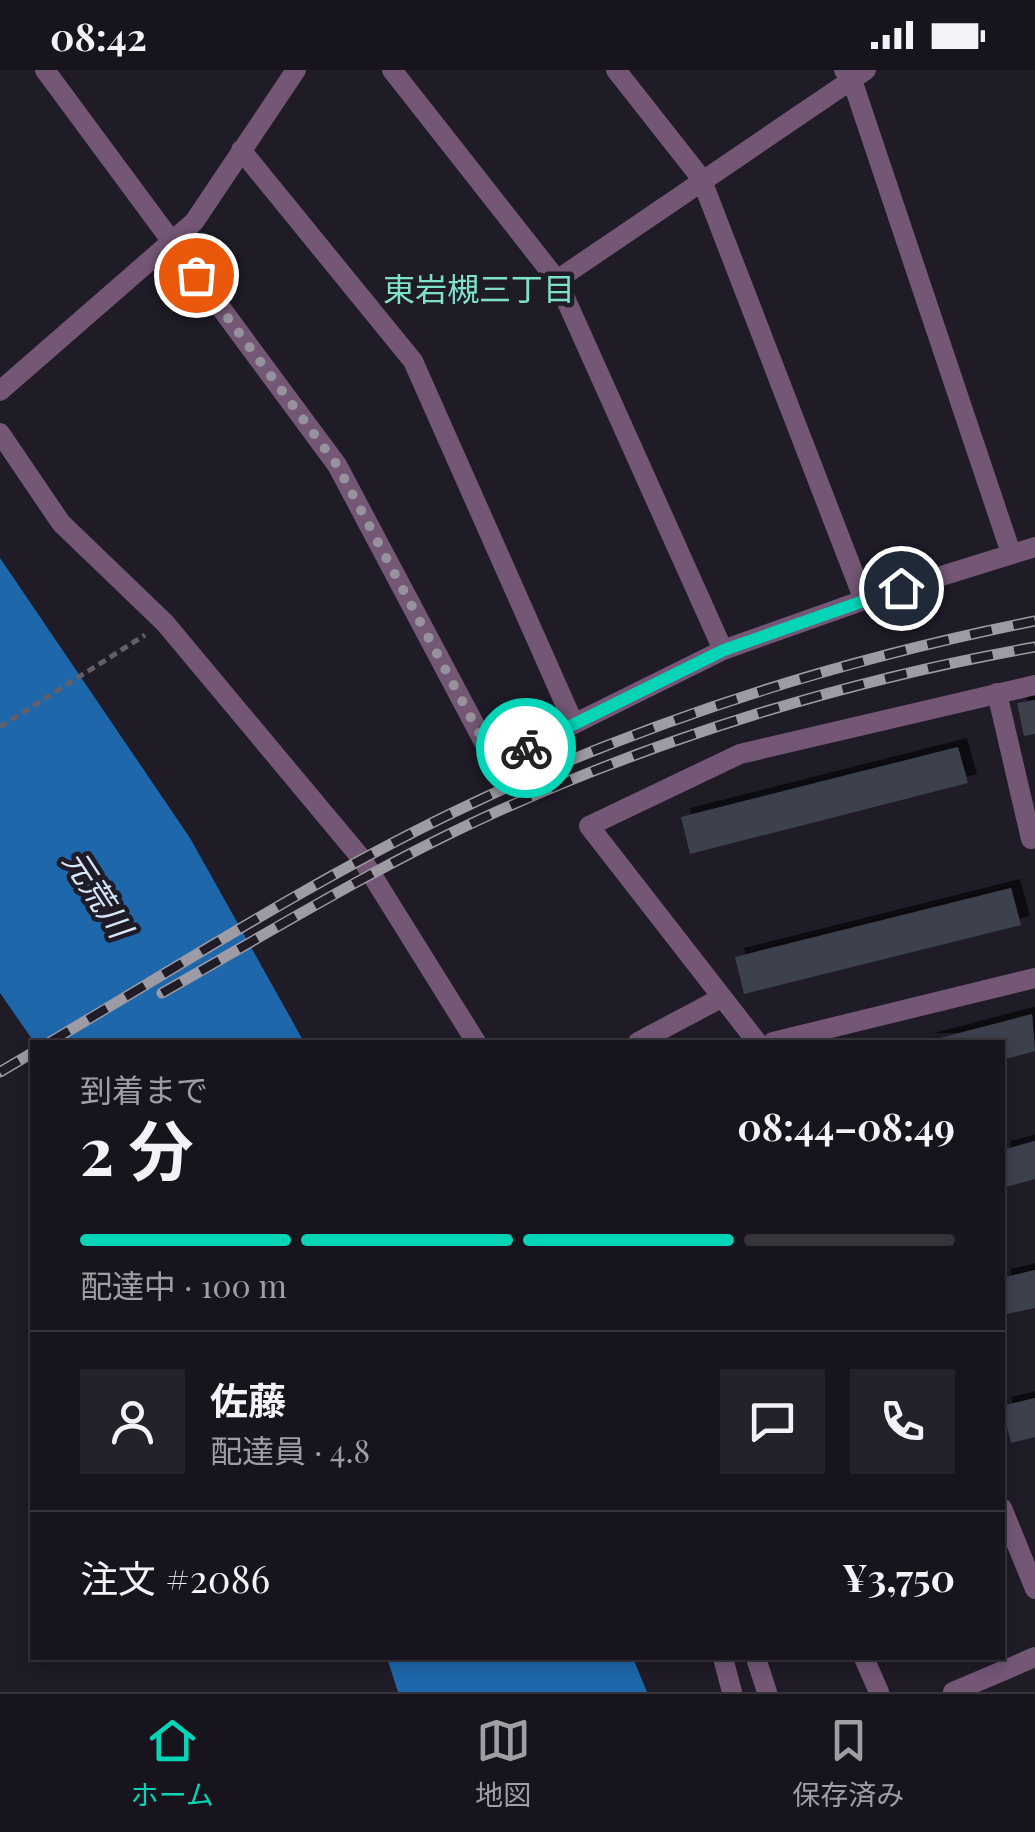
<!DOCTYPE html>
<html lang="ja">
<head>
<meta charset="utf-8">
<style>
	:root { --surface:#17141d; --page:#24212a; --text:#f1f3f6; --muted:#9e9ea4; --line:#36333b; --accent:#05d5b6 }
	body { margin:0; font-family:"Playfair Display","Noto Sans JP",serif; background:var(--page); color:var(--text); height:100vh; display:flex; flex-direction:column; font-size:38px; white-space:nowrap }
	* { box-sizing:border-box; margin:0 }
	p { font-size:32px; color:var(--muted) }
	.icon { flex:none; width:55px; height:55px; fill:none; stroke:currentColor; stroke-width:2; stroke-linecap:round; stroke-linejoin:round }
	.map { position:relative; flex:1; overflow:hidden }
	.sheet { position:absolute; left:30px; top:970px; width:975px; height:620px; display:flex; flex-direction:column; background:var(--surface); border-radius:0px; box-shadow:0 5px 15px #0003,0 0 0 2px var(--line) }
	.sheet>* { flex:none }
	.pin { position:absolute; display:grid; place-items:center; width:85px; height:85px; color:#fff; margin:-42px; border:5px solid #fff; border-radius:50%; box-shadow:0 2px 10px #0007 }
	.courier { position:absolute; display:grid; place-items:center; width:100px; height:100px; margin:-50px; border:8px solid #05d5b6; border-radius:50%; background:#fff; color:#222; box-shadow:0 2px 12px #0007 }
	.head em { font-style:normal; font-weight:700 }
	.head div { display:flex; flex-direction:column-reverse }
	.head { display:flex; align-items:center; justify-content:space-between; height:170px; padding:0 50px }
	h1 { font-size:65px; font-weight:700; line-height:75px }
	.bar { display:grid; grid-template-columns:repeat(4,1fr); gap:15px 10px; align-content:center; height:120px; padding:0 50px }
	.bar i { height:12px; border-radius:8px; background:var(--line) }
	.bar .current { background:var(--accent) }
	.bar p { grid-column:span 4 }
	.line { display:flex; align-items:center; gap:25px; padding:0 50px; border-top:2px solid var(--line) }
	.line div { flex:1 }
	.round { display:grid; place-items:center; flex:none; width:105px; height:105px; border-radius:0px; background:var(--page) }
	.status { display:flex; justify-content:space-between; align-items:center; height:70px; padding:0 50px; background:var(--surface); direction:ltr }
	.status svg { height:28px; fill:currentColor }
	.menu { display:flex; justify-content:space-around; align-items:center; height:140px; border-top:2px solid var(--line); background:var(--surface); font-size:28px; color:var(--muted) }
	.menu a { display:grid; justify-items:center; gap:5px }
	.menu .current { color:var(--accent) }
	.map>svg:first-child { display:block }
</style>
</head>
<body>
<div class="status"><b>08:42</b><svg viewBox="0 0 49 12"><path d="M0 12V9h3v3zM5 12V6h3v6zM10 12V3h3v9zM15 12V0h3v12zM26 1h20v11H26zM47 4h2v5h-2z"/></svg></div>
<div class="map">
<svg width="1035" height="1622" viewBox="0 0 1035 1622">
	<defs>
		<filter id="shadow"><feDropShadow dx="9" dy="-9" stdDeviation="0" flood-color="#0009"/></filter>
	</defs>
	<rect width="100%" height="100%" fill="#1f1b27"/>
	<path fill="#1d67aa" d="M0,488l190,280 114,204h-270l-34,-49z
		M387,1588h246l14,34h-249z"/>
	<path fill="#3e414e" filter="url(#shadow)" d="M1035,630v34l-11,2 -7,-33z
		M958,677l10,36 -278,71 -9,-37z
		M1011,818l10,37 -277,69 -9,-37z
		M1032,944l3,37 -33,9v-18h-77z
		M1035,1071v38l-33,9v-38z
		M1035,1200v38l-33,7v-37z
		M1035,1328v39l-24,6 -9,-37z"/>
	<g fill="none" stroke-linecap="round" stroke-linejoin="round">
		<path stroke="#625f69" stroke-width="5" stroke-dasharray="8 5" stroke-linecap="butt" d="M0,657l145,-92"/>
		<path stroke="#735775" stroke-width="20" d="M45,0l292,395 158,298 228,-113 141,-50 171,-53
			M392,0l165,210 166,370
			M616,0l85,108 163,422
			M844,0l8,10 159,473
			M241,80l172,211 161,363
			M557,210l309,-210
			M0,321l194,-169 102,-152
			M0,363l61,90 104,100 197,236 114,183
			M997,623l34,146
			M638,972l83,-44
			M757,972l-168,-216 151,-72 295,-69
			M773,972l262,-64
			M1002,1438l33,81
			M723,1588l9,34
			M756,1588l11,34
			M864,1588l15,34
			M953,1622l82,-35"/>
		<defs>
			<path id="rail" d="M162,923c106,-60 210,-124 321,-175 174,-80 364,-138 552,-171
				M50,972c139,-82 276,-170 423,-239 177,-83 370,-144 562,-182
				M0,1002l32,-19"/>
		</defs>
		<use href="#rail" stroke="#9e9ba4" stroke-width="11"/>
		<use href="#rail" stroke="#1f1b27" stroke-width="8" stroke-dasharray="22" stroke-linecap="butt"/>
	</g>
	<g fill="none" stroke-linecap="round" stroke-linejoin="round">
		<path stroke="#96939d" stroke-width="10" stroke-dasharray="0 18" d="M196,205l141,190 158,298 31,-15"/>
		<path stroke="#05d5b6" stroke-width="12" d="M526,678l198,-98 177,-62"/>
	</g>
	<g text-anchor="middle" stroke-width="9" stroke-linejoin="round" paint-order="stroke">
		<g font-size="32" fill="#7ee2cb" stroke="#1f1b27">
			<text x="479" y="231">東岩槻三丁目</text>
		</g>
		<g font-size="32" font-style="italic" fill="#d4e6f8" stroke="#1f1b27">
			<text transform="translate(97 824) rotate(57)" y="11">元荒川</text>
		</g>
	</g>
</svg>
<div class="pin" style="left:196px;top:205px;background:#ea580c"><svg class="icon" aria-label="bag" viewBox="0 0 24 24"><path d="M5 8h14l-1 12H6zM9 8a3 3 0 0 1 6 0"/></svg></div>
<div class="pin" style="left:901px;top:518px;background:#1f2937"><svg class="icon" aria-label="home" viewBox="0 0 24 24"><path d="M3 11l9-7 9 7M6 9v11h12V9"/></svg></div>
<div class="courier" style="left:526px;top:678px"><svg class="icon" aria-label="bike" viewBox="0 0 24 24"><circle cx="6" cy="16" r="4"/><circle cx="18" cy="16" r="4"/><path d="M6 16l4-8h5l3 8M10 8l3 8H6M13 5h3"/></svg></div>
<section class="sheet">
<div class="head"><div><h1>2 分</h1><p>到着まで</p></div><em>08:44–08:49</em></div>
<div class="bar"><i class="current"></i><i class="current"></i><i class="current"></i><i></i><p>配達中 · 100 m</p></div>
<div class="line" style="height:180px"><a class="round"><svg class="icon" aria-label="person" viewBox="0 0 24 24"><circle cx="12" cy="8" r="4"/><path d="M4 21q1-7 8-7t8 7"/></svg></a><div><b>佐藤</b><p>配達員 · 4.8</p></div><a class="round"><svg class="icon" aria-label="chat" viewBox="0 0 24 24"><path d="M4 5h16v11H9l-5 4z"/></svg></a><a class="round"><svg class="icon" aria-label="phone" viewBox="0 0 24 24"><path d="M5 4h4l2 5-3 2q2 4 5 5l2-3 5 2v4C11 20 4 13 5 4z"/></svg></a></div>
<div class="line" style="height:130px"><div>注文 #2086</div><b>¥3,750</b></div>
</section>
</div>
<nav class="menu">
<a class="current"><svg class="icon" aria-label="home" viewBox="0 0 24 24"><path d="M3 11l9-7 9 7M6 9v11h12V9"/></svg>ホーム</a>
<a><svg class="icon" aria-label="map" viewBox="0 0 24 24"><path d="M3 6l6-2 6 2 6-2v14l-6 2-6-2-6 2zM9 4v14M15 6v14"/></svg>地図</a>
<a><svg class="icon" aria-label="saved" viewBox="0 0 24 24"><path d="M7 4h10v16l-5-4-5 4z"/></svg>保存済み</a>
</nav>
</body>
</html>
